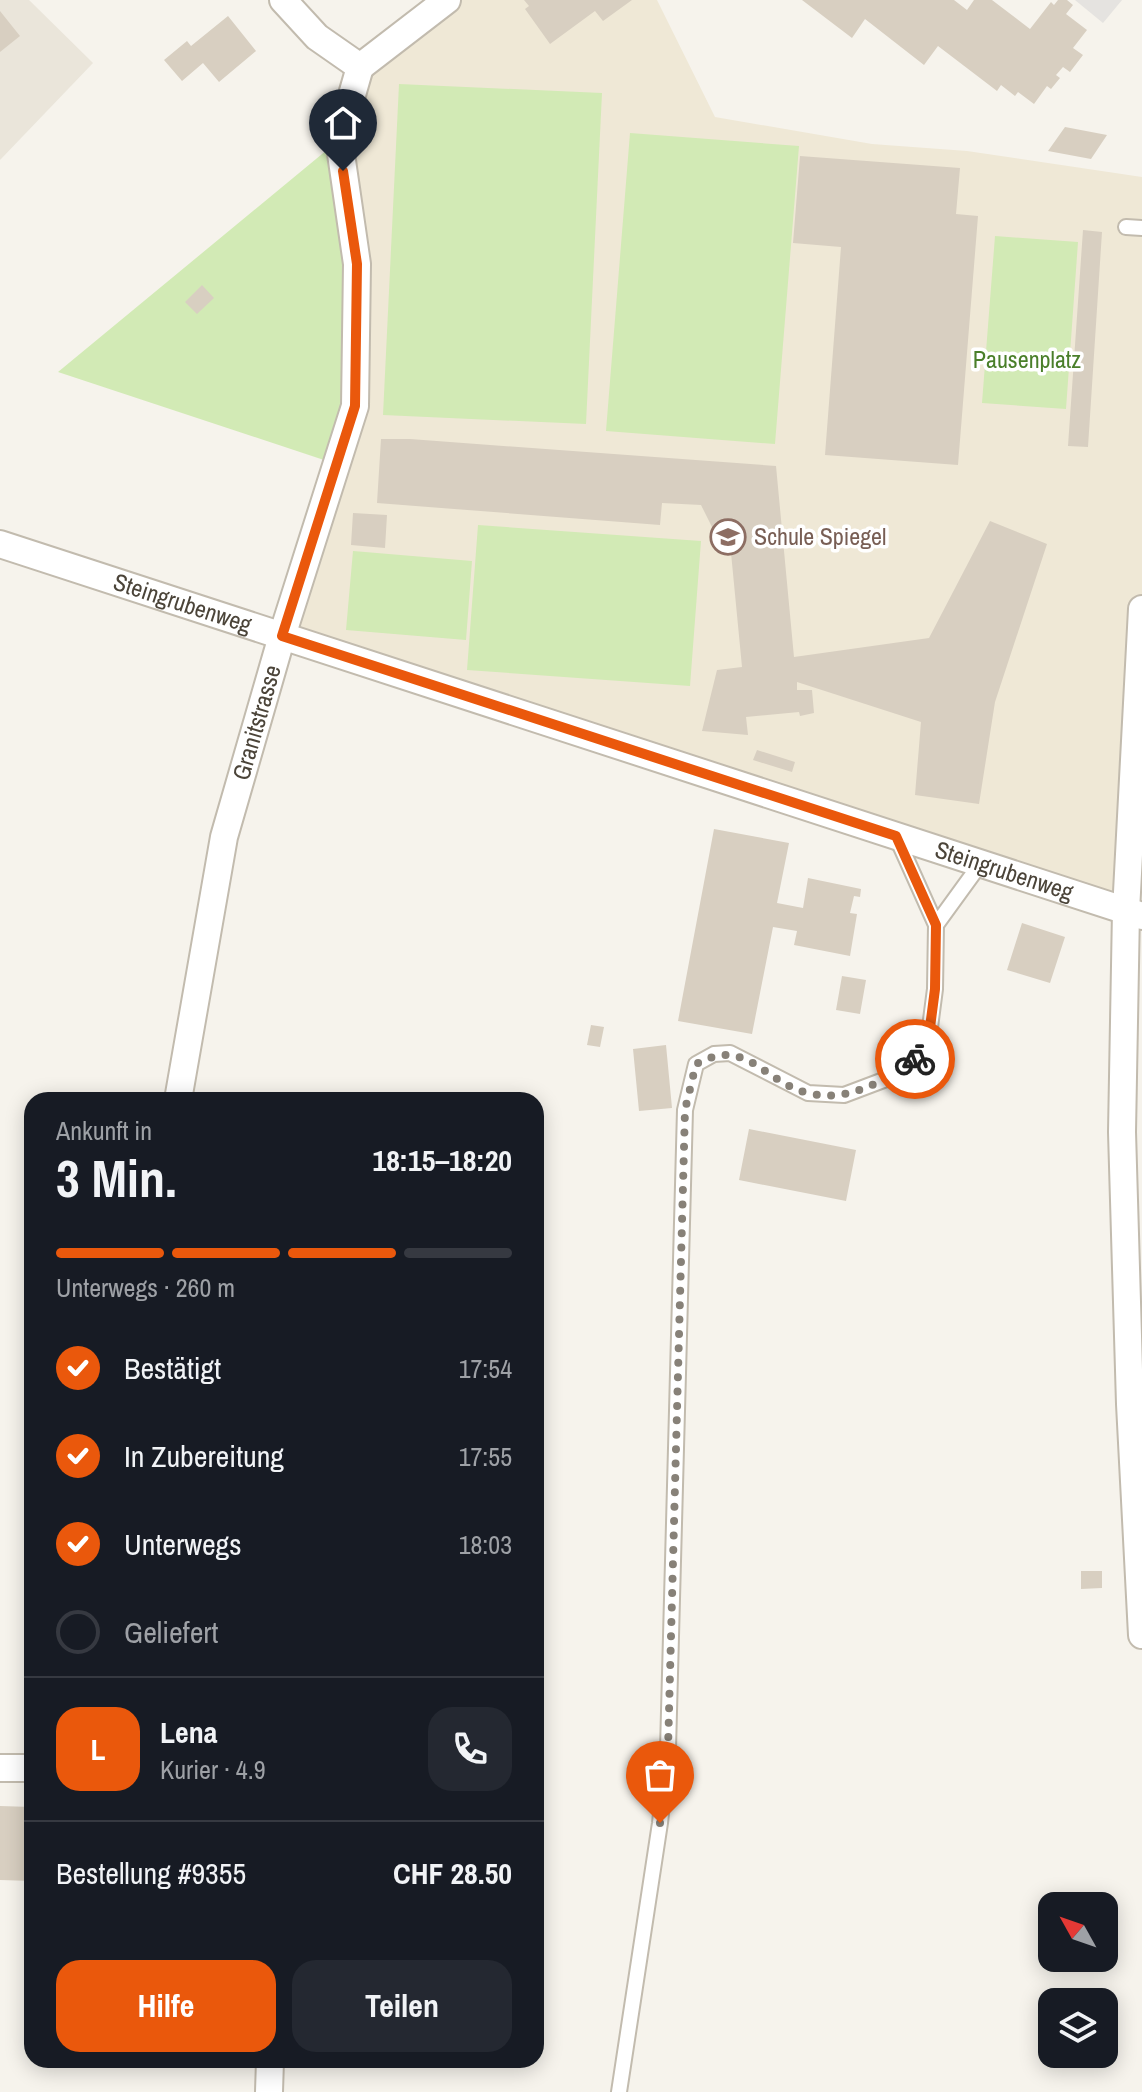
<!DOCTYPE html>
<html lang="de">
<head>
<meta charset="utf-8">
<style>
	:root { --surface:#171b24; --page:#242831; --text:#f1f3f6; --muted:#9ea1a6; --line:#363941; --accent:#ea580c }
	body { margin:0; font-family:"Archivo Narrow",sans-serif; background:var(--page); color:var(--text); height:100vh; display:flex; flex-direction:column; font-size:30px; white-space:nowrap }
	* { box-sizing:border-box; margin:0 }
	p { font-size:26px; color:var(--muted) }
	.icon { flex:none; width:44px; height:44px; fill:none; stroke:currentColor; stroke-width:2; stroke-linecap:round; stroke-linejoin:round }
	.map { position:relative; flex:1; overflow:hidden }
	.sheet { position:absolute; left:24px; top:1092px; width:520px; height:976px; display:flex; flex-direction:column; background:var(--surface); border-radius:24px; box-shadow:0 4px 20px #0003 }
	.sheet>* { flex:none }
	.needle { width:52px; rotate:310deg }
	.buttons { position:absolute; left:1038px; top:1892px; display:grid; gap:16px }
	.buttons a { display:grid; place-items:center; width:80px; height:80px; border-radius:16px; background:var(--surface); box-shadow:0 4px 20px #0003; font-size:40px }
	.pin { position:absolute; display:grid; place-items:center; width:68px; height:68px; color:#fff; margin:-82px -34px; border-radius:50% 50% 50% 0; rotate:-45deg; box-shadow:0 0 8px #0007 }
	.pin .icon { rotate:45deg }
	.courier { position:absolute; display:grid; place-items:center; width:80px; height:80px; margin:-40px; border:6px solid #ea580c; border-radius:50%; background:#fff; color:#222; box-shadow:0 2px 10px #0007 }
	.overview em { font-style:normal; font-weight:800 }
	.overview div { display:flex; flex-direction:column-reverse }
	.overview { display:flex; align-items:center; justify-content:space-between; height:136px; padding:0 32px }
	h1 { font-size:52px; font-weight:800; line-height:60px }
	.bar { display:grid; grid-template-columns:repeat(4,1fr); gap:12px 8px; align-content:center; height:96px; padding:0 32px }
	.bar i { height:10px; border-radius:6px; background:var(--line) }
	.bar .active { background:var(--accent) }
	.bar p { grid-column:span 4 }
	.line { display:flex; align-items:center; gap:20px; padding:0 32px; border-top:2px solid var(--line) }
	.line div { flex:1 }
	.round { display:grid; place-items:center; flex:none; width:84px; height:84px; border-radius:24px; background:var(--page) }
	ol { padding:0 32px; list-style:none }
	li { display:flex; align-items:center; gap:24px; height:88px }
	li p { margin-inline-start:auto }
	li .icon { padding:8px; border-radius:50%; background:var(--accent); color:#fff; stroke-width:4 }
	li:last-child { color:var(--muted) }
	li i { width:44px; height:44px; border:4px solid var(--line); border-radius:50% }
	.button { display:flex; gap:16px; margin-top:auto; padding:16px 32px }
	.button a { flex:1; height:92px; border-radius:24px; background:var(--accent); color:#fff; font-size:32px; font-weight:800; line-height:92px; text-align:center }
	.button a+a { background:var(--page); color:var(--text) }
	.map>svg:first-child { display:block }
</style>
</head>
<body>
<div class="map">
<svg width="1142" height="2092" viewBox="0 0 1142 2092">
	<rect width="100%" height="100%" fill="#f6f3ec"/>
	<path fill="#eae5da" d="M0,0h29l64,63 -93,97z"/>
	<path fill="#efe8d6" d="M448,0h209l58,117 157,27 95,7 175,26v432l-16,302 -844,-275 54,-172 3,-324 21,-73z"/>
	<path fill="#d2eab5" d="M399,84l203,9 -16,331 -203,-9z
		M630,133l169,13 -24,298 -169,-13z
		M339,140l18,124 -21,200 -278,-92z
		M995,236l83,6 -12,167 -84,-6z
		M478,525l223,16 -11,145 -223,-16z
		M353,551l119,10 -6,79 -120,-10z"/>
	<path fill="#e5e3e0" d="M1075,0h47l-19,23z"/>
	<path fill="#d8cfc1" d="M524,0h108l-29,21 -8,-10 -45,33 -25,-35 4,-3z
		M802,0h152l13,10 7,-10h18l38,29 21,-27 3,3 4,-5h9l6,5 -7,9 21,16 -14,18 10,7 -13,17 -7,-5 -7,8 4,3 -9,11 -4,-3 -13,18 -16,-12 -3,4 -14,-11 -4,6 -59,-45 -14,19 -59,-46 -13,19z
		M0,11l20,25 -20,16z
		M228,16l28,35 -37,31 -16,-19 -21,18 -18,-21 23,-19 4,5z
		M1065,127l42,8 -16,24 -43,-8z
		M800,156l160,12 -4,46 22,2 -20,249 -133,-10 16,-208 -48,-4z
		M1083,230l19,2 -14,215 -20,-1z
		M202,285l12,13 -17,16 -12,-12z
		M381,439h29l366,27 18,191 135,-19 61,-117 57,23 -52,158 -16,102 -64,-9 6,-73 -124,-40v8h15l2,23 -14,3 -1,-4 -53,5 2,18 -46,-4 15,-61 25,-3 -13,-135 -14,1 -14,-28 -39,-2 -2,22 -283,-22z
		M353,513l34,2 -2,33 -34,-3z
		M757,750l38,12 -3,10 -39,-12z
		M714,829l75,14 -12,60 26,5 5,-30 53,11 -1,8 -6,-1 -4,17 7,1 -7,42 -56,-11 3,-14 -24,-4 -21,107 -74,-13z
		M1022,923l43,14 -15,46 -43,-13z
		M842,976l24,4 -6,34 -24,-4z
		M591,1025l13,2 -4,20 -13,-2z
		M666,1045l6,63 -33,3 -6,-62z
		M749,1129l107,21 -10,51 -107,-21z
		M1081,1571h21v17l-21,1z
		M0,1806l32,1v74l-32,-1z"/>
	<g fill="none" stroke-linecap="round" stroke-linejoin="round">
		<defs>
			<path id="lane" d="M1126,227l16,1
				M936,925l45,-62
				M619,2092l41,-269 8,-74 17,-639 11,-46 18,-10 16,-1 78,40 36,2 45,-17 27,-20 13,-23 6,-46 1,-64 -40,-89"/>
			<g id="street">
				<path d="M283,0l34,37 43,30"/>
				<path d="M360,67l87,-67"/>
				<path id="s1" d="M0,544l1142,372"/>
				<path d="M1142,609l-16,302 -4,221 8,272 12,231"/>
				<path id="s2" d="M178,1100l46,-263 58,-201 73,-230 2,-142 -18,-124 21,-73"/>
				<path d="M0,1768h32"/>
				<path d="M269,2092l1,-32"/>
			</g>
		</defs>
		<use href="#lane" stroke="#c2bbae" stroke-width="18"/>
		<use href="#street" stroke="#c2bbae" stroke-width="30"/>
		<use href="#lane" stroke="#fff" stroke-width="14"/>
		<use href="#street" stroke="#fff" stroke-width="26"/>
	</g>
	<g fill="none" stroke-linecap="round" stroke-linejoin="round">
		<path stroke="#878178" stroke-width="8" stroke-dasharray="0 14.4" d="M660,1823l8,-74 17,-639 11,-46c52,-28 66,18 112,29 39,10 77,-12 107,-34"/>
		<path stroke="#ea580c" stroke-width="10" d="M343,171l14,93 -2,142 -73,230 614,200 40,89 -1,64 -6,46 -14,24"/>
	</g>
	<defs>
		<symbol id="school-ring" viewBox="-11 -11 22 22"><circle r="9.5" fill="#fff" stroke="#8d6e63" stroke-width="1.5"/><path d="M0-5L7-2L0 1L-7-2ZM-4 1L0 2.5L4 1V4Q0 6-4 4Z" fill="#8d6e63"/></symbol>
	</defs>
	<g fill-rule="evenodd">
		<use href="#school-ring" x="708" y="517" width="40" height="40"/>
	</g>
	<g text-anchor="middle" stroke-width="7" stroke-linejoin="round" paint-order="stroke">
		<g font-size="24" fill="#4a7f2a" stroke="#fff">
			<text x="1027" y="368">Pausenplatz</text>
		</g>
		<g font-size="24" fill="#785e54" stroke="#fff" text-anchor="start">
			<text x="754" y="545">Schule Spiegel</text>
		</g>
		<g font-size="24" fill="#4b4439" stroke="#fff">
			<text dy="8" stroke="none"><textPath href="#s1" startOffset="192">Steingrubenweg</textPath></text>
			<text dy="8" stroke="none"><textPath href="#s2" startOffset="386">Granitstrasse</textPath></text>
			<text dy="8" stroke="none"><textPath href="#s1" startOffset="1056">Steingrubenweg</textPath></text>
		</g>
	</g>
</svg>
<div class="buttons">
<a><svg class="needle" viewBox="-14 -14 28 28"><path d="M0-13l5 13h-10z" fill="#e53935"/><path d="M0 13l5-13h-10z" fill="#9ea1a6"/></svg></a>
<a><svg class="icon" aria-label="layers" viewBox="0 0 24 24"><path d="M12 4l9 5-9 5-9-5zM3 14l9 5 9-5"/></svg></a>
</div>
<div class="pin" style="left:660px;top:1823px;background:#ea580c"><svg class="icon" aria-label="bag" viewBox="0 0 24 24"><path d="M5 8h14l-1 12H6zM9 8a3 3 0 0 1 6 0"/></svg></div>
<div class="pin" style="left:343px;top:171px;background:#1f2937"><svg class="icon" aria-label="home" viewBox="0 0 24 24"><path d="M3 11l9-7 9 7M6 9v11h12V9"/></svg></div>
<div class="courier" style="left:915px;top:1059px"><svg class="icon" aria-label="bike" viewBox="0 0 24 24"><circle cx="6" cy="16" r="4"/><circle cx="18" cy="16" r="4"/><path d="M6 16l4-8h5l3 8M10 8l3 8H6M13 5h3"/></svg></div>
<section class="sheet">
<div class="overview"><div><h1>3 Min.</h1><p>Ankunft in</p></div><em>18:15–18:20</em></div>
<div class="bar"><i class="active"></i><i class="active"></i><i class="active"></i><i></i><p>Unterwegs · 260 m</p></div>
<ol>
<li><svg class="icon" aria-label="check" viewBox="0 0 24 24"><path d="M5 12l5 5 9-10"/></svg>Bestätigt<p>17:54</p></li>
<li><svg class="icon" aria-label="check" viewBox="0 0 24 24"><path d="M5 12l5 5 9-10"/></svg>In Zubereitung<p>17:55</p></li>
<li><svg class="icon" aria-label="check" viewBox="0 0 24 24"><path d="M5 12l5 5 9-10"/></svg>Unterwegs<p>18:03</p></li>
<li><i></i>Geliefert</li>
</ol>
<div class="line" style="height:144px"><b class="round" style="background:var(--accent);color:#fff">L</b><div><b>Lena</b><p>Kurier · 4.9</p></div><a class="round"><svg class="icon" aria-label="phone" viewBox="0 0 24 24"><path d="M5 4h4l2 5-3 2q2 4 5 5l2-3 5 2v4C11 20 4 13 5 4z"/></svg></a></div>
<div class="line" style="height:104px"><div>Bestellung #9355</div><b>CHF 28.50</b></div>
<div class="button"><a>Hilfe</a><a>Teilen</a></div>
</section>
</div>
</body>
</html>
